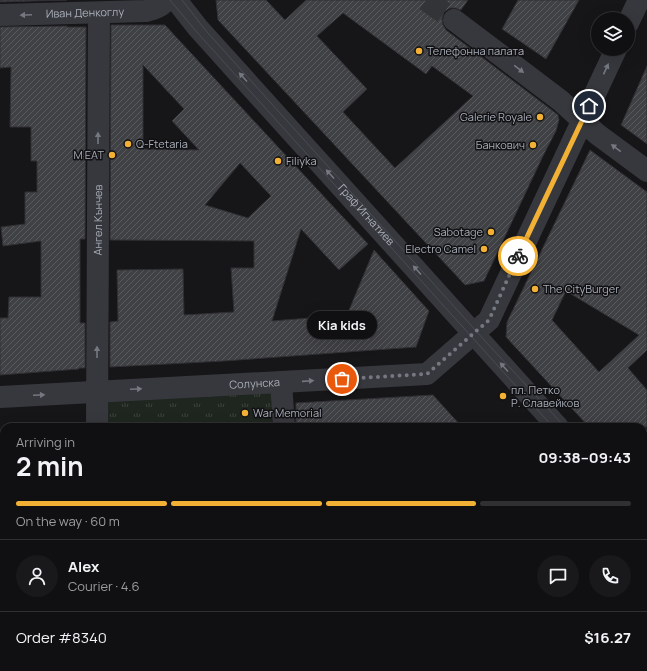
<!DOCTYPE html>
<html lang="en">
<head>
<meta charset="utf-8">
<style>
	:root { --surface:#101012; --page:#19191b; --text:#f1f3f6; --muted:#9c9d9f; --line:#303032; --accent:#f2b134 }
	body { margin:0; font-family:Manrope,sans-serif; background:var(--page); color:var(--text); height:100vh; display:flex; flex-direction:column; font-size:15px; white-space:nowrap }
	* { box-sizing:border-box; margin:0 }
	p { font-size:13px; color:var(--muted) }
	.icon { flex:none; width:22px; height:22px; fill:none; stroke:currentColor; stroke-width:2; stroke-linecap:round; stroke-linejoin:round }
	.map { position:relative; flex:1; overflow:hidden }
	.side { position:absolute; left:0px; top:423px; width:647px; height:248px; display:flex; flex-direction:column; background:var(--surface); border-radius:12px 12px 0 0; box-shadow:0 4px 16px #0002,0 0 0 1px var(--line) }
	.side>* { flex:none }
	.buttons { position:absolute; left:591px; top:12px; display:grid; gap:8px }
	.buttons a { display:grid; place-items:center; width:44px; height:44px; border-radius:50%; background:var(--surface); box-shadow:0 4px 16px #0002,0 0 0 1px var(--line); font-size:20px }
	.pin { position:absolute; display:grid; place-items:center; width:34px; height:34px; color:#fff; margin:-17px; border:2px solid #fff; border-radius:50%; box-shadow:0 1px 4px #0007 }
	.courier { position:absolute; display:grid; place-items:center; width:40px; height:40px; margin:-20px; border:3px solid #f2b134; border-radius:50%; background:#fff; color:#222; box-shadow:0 1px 5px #0007 }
	.bubble { position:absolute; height:28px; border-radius:14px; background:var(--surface); box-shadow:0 4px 16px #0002,0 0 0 1px var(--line); font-size:13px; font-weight:700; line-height:28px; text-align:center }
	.head em { font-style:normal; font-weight:700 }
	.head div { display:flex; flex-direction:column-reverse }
	.head { display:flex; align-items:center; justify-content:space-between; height:68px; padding:0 16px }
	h1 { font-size:26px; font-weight:700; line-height:30px }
	.bar { display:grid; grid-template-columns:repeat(4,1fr); gap:6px 4px; align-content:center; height:48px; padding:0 16px }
	.bar i { height:5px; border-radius:3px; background:var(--line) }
	.bar .active { background:var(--accent) }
	.bar p { grid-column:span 4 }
	.line { display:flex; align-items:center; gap:10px; padding:0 16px; border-top:1px solid var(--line) }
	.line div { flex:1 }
	.round { display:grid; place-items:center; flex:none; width:42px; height:42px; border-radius:21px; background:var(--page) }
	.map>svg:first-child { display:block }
</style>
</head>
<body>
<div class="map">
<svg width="647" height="671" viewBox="0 0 647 671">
	<defs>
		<pattern id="park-tufts" width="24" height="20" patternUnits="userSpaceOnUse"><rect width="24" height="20" fill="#1e261f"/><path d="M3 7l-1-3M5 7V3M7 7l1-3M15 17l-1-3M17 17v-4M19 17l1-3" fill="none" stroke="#3c433d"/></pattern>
		<pattern id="building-hatch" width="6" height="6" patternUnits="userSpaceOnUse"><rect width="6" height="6" fill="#404145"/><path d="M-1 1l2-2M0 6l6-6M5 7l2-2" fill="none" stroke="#595a5e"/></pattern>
	</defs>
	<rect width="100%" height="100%" fill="#161618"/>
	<path fill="url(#park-tufts)" d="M271,393l1,34h-172l-1,-28z"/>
	<path fill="url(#building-hatch)" stroke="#303034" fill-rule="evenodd" d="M0,0h67l-67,2z
		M216,0h50l19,20 21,-20h162l-7,10 -6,-2h-5l-6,4 -2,7 1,6 3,5 107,81 5,4 1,5 -3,11 -13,25 -59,125 -19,4 -247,-265zM343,13l83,61 6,-8 41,30 -78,72 -52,-56 24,-23 -50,-53z
		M518,0h61l-33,59 -44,-30z
		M111,25h54l203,219 -29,26 -38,-41 -29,92 75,-6 27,-65 55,61 -13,36 -192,14 -114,6v-45l8,-1 -1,-51 66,-1 1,46 50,-3 -3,-44h23v-27l-144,-1zM143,65l41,44 -12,12 27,29 -56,-1zM240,163l31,33 -23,22 -43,-13z
		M67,26v1h19l-1,212h-5v84h5v45h-6v1l-79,6v-57h8l1,-21h32v-56l-38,5 -2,-19 24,-3v-32h12v-31h-6v-34h-21l1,-60 -11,1v-41z
		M647,66v78l-26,-19z
		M590,150l57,42v158l-19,18 19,22v37h-58l-83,-90 1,-15zM566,291l73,44 -40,37 -47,-52z
		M433,395l29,32h-166v-24z"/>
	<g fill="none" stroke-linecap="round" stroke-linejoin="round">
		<path stroke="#333438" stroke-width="22" stroke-dasharray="22 11" stroke-linecap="butt" d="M426,0l28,20"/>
		<g stroke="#37383d" stroke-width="22">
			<path id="s1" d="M176,0l22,28 360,399"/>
			<path id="s2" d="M0,15l146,-4c8,-2 15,-4 20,-11"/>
			<path d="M454,20l107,81 36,33 50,37"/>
			<path d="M628,23l11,-23"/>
			<path d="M281,382l3,45"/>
			<path id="s3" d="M0,397l281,-15 146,-8 62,-54 127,-271"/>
			<path id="s4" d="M97,427l2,-414"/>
			<path d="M643,520l4,5"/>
			<path d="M0,598h4"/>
			<path d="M98,667v4"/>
			<path d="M478,667l4,4"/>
			<path d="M450,671l4,-4"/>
		</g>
		<path stroke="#4a4c52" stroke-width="1" d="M170,0l25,30 358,397
			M182,0l25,32 279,310 79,85
			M643,514l4,4
			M643,527l4,4"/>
	</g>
	<defs><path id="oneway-solid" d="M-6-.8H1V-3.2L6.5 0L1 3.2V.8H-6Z"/></defs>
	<g fill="#757881">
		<use href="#oneway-solid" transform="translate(26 15) rotate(178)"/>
		<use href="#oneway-solid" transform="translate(519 69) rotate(37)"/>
		<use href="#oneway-solid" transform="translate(606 69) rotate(-65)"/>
		<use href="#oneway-solid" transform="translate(243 77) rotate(-132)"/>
		<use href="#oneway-solid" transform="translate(98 138) rotate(-90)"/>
		<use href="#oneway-solid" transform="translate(616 148) rotate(-143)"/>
		<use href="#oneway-solid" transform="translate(330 174) rotate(-132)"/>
		<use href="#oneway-solid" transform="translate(417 270) rotate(-132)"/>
		<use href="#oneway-solid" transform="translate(97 352) rotate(-90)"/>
		<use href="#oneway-solid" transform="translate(504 367) rotate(-132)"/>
		<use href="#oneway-solid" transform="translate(308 381) rotate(-4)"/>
		<use href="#oneway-solid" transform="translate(136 389) rotate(-3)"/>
		<use href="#oneway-solid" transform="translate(39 395) rotate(-3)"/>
	</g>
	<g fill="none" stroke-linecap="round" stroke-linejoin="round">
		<path stroke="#757880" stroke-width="4" stroke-dasharray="0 7.2" d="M342,379l85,-5 62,-54 29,-64"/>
		<path stroke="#f2b134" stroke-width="5" d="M518,256l71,-150"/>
	</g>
	<g fill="#f2b134" stroke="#111113" stroke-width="1.5">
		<circle cx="419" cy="51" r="4"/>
		<circle cx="540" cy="117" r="4"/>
		<circle cx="128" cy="144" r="4"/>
		<circle cx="533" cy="145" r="4"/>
		<circle cx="112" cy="155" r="4"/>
		<circle cx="278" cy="161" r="4"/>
		<circle cx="491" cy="232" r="4"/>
		<circle cx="484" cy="249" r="4"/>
		<circle cx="535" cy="289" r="4"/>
		<circle cx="503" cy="396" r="4"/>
		<circle cx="245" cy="413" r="4"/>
	</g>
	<g text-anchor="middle" stroke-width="3" stroke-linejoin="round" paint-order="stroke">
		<g font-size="11" fill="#a8adb8" stroke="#111113">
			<text dy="4" stroke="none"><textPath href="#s2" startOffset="85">Иван Денкоглу</textPath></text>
			<text dy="4" stroke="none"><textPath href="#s1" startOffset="287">Граф Игнатиев</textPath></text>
			<text dy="4" stroke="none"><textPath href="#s4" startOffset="207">Ангел Кънчев</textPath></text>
			<text dy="4" stroke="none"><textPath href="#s3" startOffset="255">Солунска</textPath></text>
		</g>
		<g font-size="11" fill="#a8adb8" stroke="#111113" text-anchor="start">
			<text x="427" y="55">Телефонна палата</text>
			<text x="532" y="121" text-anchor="end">Galerie Royale</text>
			<text x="136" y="148">Q-Ftetaria</text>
			<text x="525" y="149" text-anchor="end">Банкович</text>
			<text x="104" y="159" text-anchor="end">M EAT</text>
			<text x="286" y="165">Filiyka</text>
			<text x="483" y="236" text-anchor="end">Sabotage</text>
			<text x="476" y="253" text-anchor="end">Electro Camel</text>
			<text x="543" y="293">The CityBurger</text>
			<text x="511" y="394">пл. Петко<tspan x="511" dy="13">Р. Славейков</tspan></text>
			<text x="253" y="417">War Memorial</text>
		</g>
	</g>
</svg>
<div class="buttons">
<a><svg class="icon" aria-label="layers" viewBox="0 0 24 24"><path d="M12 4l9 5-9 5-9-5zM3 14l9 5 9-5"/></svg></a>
</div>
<div class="pin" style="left:342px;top:379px;background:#ea580c"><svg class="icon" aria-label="bag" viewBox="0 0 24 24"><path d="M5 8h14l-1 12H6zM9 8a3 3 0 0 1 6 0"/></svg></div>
<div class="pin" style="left:589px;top:106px;background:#1f2937"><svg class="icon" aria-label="home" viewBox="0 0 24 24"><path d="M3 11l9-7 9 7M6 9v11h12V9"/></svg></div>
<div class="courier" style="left:518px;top:256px"><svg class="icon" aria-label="bike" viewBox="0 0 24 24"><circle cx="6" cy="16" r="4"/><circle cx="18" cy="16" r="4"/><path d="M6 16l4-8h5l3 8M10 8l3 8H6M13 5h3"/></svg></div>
<div class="bubble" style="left:307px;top:311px;width:70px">Kia kids</div>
<section class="side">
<div class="head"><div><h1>2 min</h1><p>Arriving in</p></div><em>09:38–09:43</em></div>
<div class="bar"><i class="active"></i><i class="active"></i><i class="active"></i><i></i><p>On the way · 60 m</p></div>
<div class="line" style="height:72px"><a class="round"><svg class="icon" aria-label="person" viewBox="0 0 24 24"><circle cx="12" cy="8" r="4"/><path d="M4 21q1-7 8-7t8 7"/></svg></a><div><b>Alex</b><p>Courier · 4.6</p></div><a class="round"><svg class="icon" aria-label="chat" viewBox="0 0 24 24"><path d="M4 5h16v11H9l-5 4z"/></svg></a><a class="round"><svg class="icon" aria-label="phone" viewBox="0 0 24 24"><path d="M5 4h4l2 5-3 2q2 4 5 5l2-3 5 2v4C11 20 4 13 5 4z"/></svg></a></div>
<div class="line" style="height:52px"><div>Order #8340</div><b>$16.27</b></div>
</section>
</div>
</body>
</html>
